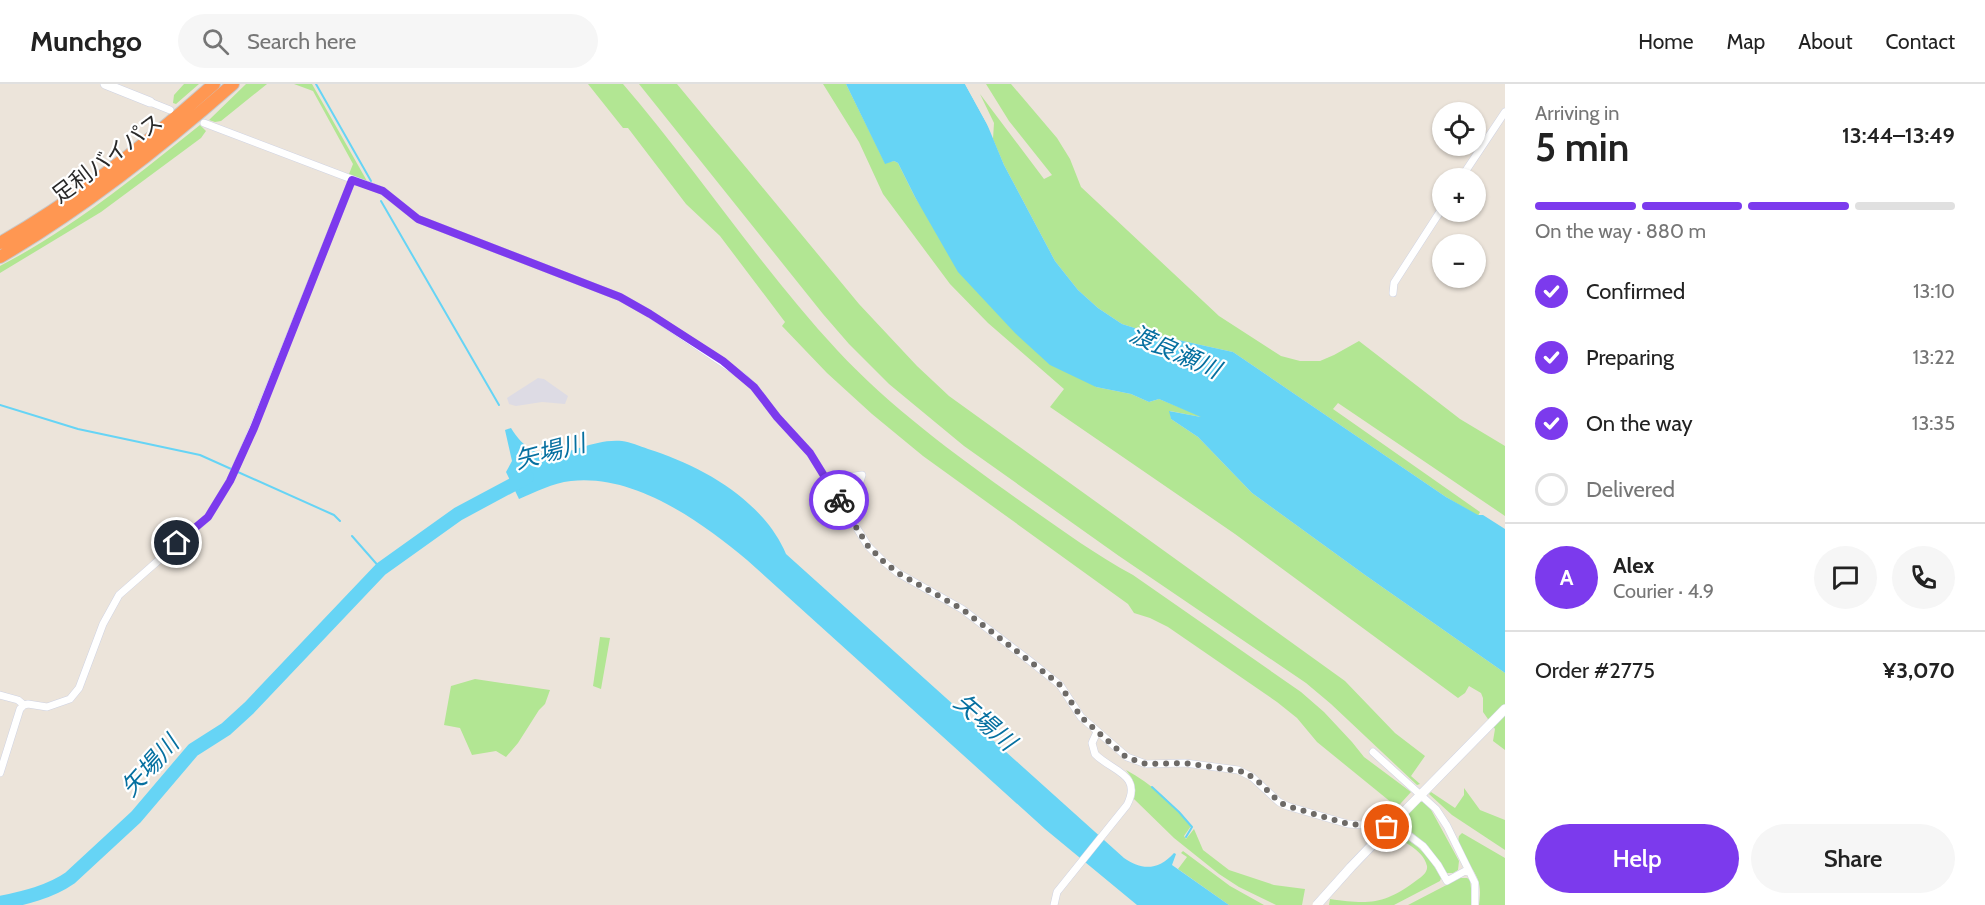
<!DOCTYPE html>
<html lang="en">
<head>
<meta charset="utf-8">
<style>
	:root { --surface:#fff; --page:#f6f6f6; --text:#222; --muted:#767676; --line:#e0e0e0; --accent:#7c3aed }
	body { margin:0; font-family:Cabin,"Noto Sans JP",sans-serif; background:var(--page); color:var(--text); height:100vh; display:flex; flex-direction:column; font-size:22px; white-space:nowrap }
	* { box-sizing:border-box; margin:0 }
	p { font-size:20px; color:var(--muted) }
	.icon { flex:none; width:33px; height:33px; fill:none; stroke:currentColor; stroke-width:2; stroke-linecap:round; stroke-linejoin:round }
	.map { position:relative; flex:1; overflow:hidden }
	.sheet { display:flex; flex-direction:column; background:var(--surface); width:480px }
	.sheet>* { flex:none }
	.controls { position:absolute; left:1432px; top:18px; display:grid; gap:12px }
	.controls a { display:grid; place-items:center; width:54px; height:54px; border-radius:50%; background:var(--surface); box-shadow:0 2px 4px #0004; font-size:30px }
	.pin { position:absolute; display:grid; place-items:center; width:51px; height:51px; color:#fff; margin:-26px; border:3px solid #fff; border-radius:50%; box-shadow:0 2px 6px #0007 }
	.courier { position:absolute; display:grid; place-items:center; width:60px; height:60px; margin:-30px; border:4px solid #7c3aed; border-radius:50%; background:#fff; color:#222; box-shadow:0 2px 8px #0007 }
	.overview em { font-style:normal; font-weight:600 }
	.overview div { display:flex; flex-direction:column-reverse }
	.overview { display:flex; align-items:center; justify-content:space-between; height:102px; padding:0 30px }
	h1 { font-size:39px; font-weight:600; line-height:45px }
	.bar { display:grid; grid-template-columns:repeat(4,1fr); gap:9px 6px; align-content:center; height:72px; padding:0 30px }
	.bar i { height:8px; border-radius:4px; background:var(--line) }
	.bar .selected { background:var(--accent) }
	.bar p { grid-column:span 4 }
	.line { display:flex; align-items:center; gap:15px; padding:0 30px; border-top:2px solid var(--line) }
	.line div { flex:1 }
	.round { display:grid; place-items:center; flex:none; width:63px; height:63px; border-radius:32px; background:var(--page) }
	ol { padding:0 30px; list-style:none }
	li { display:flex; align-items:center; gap:18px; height:66px }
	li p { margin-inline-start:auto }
	li .icon { padding:6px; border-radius:50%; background:var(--accent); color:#fff; stroke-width:4 }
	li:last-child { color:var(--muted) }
	li i { width:33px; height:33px; border:3px solid var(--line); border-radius:50% }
	.cta { display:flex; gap:12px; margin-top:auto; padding:12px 30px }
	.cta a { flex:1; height:69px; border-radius:36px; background:var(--accent); color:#fff; font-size:24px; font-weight:600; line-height:69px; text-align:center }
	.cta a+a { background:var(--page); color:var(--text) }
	header { display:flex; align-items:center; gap:36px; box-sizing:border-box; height:84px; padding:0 30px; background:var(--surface); border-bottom:2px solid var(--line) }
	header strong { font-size:28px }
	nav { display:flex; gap:33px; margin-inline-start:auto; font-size:21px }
	.search { width:420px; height:54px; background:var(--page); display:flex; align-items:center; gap:15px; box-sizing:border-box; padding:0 21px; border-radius:33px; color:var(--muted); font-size:22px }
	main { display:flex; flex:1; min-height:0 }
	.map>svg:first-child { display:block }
</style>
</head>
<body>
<header>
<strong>Munchgo</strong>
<div class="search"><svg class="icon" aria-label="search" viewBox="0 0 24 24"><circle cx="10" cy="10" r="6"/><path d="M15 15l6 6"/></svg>Search here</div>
<nav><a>Home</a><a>Map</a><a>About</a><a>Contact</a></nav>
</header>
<main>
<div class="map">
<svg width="1505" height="821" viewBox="0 0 1505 821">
	<rect width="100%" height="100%" fill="#ece4da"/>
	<path fill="#dddbe4" d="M538,294l6,1 24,17 -3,8 -23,-2 -26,4 -7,-2 -2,-6z"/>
	<path fill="#b2e693" d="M184,0h15l-23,20 -3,-1 1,-8z
		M246,0h21l-46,37 -6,1 -6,-2z
		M294,0h18l55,97 -18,-7 4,-10 -40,-73z
		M588,0h35c74,86 137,183 214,266 55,59 120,106 186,153 36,25 71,51 110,72l168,117 23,20 28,30 12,15 47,35 -19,21 -4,-3 4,-7 -75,-61 -20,-24 -20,-16 -109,-75 -18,-9 -16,-5 -6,-9 -205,-148 -51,-42 -45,-41 -45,-47 3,-4 -65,-86 -34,-32 -58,-76h-5z
		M639,0h38l182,220 58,62 32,30 396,285 50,52 30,23 -14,20 9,8 -3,1 -86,-81 -25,-21 -187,-127 -155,-110 -75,-62 -40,-40 -26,-30z
		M823,0h23l39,79 9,-2 4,2 17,34 21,33 160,157 35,7 18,8 10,-3 47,19 -36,-7 1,8 27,18 54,56 113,82 140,98v77l-12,-9 2,-12 -12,-17v-14l-2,-5 -12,-7 -4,7 -7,5 -223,-164 -185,-127 14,-18 -76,-66 -38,-39 -67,-90 -24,-52z
		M986,0h25l46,54 13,21 11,28 138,129 62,40 19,5h20l14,-6 25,-14 101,78 45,27v70l-167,-113 -5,6 147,103 -2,4 -32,-19 -213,-145 -73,-16 -38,-12 -24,-16 -20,-18 -23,-29 -51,-96 -11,-26 1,-16 -14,-29 64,85 8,-4 -43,-54z
		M200,41l6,6 -5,7 -100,74 -101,61v-7c73,-38 136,-90 200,-141z
		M600,553l10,1 -9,51 -8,-3z
		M475,595l75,11 -5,14 -6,6 -21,33 -12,14 -10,-6 -24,4 -12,-27 -16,-3 7,-39z
		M1126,686c26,14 47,34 65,56l-7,10 2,3 8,-10 9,21 26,20 45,15 31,4 -3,16h-26l-37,-18 -20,-13 -45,-36 -40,-39c3,-12 0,-19 -8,-29z
		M1464,704l16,22 25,10v30l-53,-35 -23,-21 2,-2 24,16 9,-13z
		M1420,718h3l6,4 30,55 -1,9 -5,3h-6l-19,-27 -19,-16 -8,-10z
		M1392,748c25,11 36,22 49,46l-1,3 -46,24h-65l1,-6c40,6 55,5 87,-19 5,-3 11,-8 10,-14 -4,-18 -27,-24 -35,-34z
		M1462,749l43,25v47h-26c1,-9 2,-16 -1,-25 -4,-13 -23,-30 -19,-44z
		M1183,767l47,35 34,19h-35l-51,-36 9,-12 -6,-4z
		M1460,794h7l3,2 3,25h-65z"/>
	<path fill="#66d4f5" d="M846,0h119l22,40 17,41 51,96 23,29 20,18 24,16 38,12 73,16 213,145 32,18h5l22,14v144l-140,-98 -113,-82 -54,-56 -27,-18 -2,-8 32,6 -42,-18 -10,3 -18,-8 -35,-7 -46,-22 -35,-32 -57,-61 -43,-75 -17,-34 -4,-2 -9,3z
		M511,344c33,53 66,9 111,13 8,1 18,5 26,8 54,17 115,51 138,105l338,304c18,13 35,12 50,-5l2,1 -4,11 57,40h-92l-92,-76 -298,-269c-47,-39 -112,-86 -176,-79 -19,2 -35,11 -52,18l-13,-27 6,-11 -7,-31z"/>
	<path fill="#ece4da" d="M965,0h3l22,38 3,7v6z"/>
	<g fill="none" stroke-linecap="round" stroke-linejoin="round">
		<path stroke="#66d4f5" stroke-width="2" d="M316,0l55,97
			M381,117l118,204
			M0,321l78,24 122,26 134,60 6,6
			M352,452l29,33
			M1152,703l27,25 13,15 -6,10"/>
		<path stroke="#66d4f5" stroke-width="14" d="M0,819c24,-5 50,-11 70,-25l66,-61 57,-67 33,-21 23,-21 132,-139 77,-55 69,-37"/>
		<defs>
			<path id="street" d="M150,18l20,8
				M204,39l179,68 35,28 202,78 30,17 92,62 12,11 23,30 33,36 58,93 15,15 15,12 64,36 68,52 30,24 21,32 46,40 19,7 39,-1 53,7 14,7 27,25 8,4 61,18 29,2 20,4 10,4 16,12 15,19 9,16 20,-11
				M1461,94l44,-66
				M1393,209l1,-10 49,-76
				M828,396l34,-5c-3,13 -10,24 -18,33
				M0,611l18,5 6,5
				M1373,668l63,57 11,17 28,57v22
				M0,689l20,-64 4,-4 4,-1 19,3 23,-8 9,-11 24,-64 16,-29 89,-78 22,-36 23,-53 99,-248
				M1054,821l3,-13 70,-87c16,-31 -16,-34 -32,-51l-3,-11 5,-11"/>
			<path id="secondary" d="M105,0l45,18
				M1399,733l106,-108"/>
			<path id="highway" d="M0,159c77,-44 148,-100 214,-159
				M0,173c84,-49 160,-109 233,-173"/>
		</defs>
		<use href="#street" stroke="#cfd3e3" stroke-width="8"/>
		<use href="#secondary" stroke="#cfd3e3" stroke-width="10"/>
		<use href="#highway" stroke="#c7c7c7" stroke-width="14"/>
		<use href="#street" stroke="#fff" stroke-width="7"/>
		<use href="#secondary" stroke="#fff" stroke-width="9"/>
		<use href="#highway" stroke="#ff9752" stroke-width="12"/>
		<defs>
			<path id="secondary-bridge" d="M1317,821l34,-38 48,-50"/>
		</defs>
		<use href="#secondary-bridge" stroke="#cfd3e3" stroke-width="10" stroke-linecap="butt"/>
		<use href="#secondary-bridge" stroke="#fff" stroke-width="9"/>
	</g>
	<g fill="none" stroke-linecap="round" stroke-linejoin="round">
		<path stroke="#6d6a67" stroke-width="6" stroke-dasharray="0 10.8" d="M839,416l29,46 15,15 15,12 64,36 83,64 15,12 21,32 45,40 20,7 39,-1 60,9 15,11 19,19 8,4 61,18 39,3"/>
		<path stroke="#7c3aed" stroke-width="8" d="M177,459l31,-26 22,-36 24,-53 98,-248 31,11 35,28 202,78 30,17 73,47 31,26 23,30 33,36 29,47"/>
	</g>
	<g text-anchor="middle" stroke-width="4.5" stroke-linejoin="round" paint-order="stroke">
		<g font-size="22" fill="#292929" stroke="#fff">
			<text transform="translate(107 74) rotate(-37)" y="8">足利バイパス</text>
		</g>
		<g font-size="24" font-style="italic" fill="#0670a0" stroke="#fff">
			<text transform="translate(1175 268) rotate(24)" y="8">渡良瀬川</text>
			<text transform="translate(550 368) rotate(-15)" y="8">矢場川</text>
			<text transform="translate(985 638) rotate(41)" y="8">矢場川</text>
			<text transform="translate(150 682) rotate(-48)" y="8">矢場川</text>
		</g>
	</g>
</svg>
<div class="controls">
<a><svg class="icon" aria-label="locate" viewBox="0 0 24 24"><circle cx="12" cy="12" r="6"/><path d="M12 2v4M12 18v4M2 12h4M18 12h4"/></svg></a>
<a>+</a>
<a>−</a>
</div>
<div class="pin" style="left:1387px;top:743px;background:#ea580c"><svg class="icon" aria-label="bag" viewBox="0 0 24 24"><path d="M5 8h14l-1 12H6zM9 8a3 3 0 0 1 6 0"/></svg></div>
<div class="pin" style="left:177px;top:459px;background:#1f2937"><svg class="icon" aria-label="home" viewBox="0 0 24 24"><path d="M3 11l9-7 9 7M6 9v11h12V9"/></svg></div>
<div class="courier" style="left:839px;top:416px"><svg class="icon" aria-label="bike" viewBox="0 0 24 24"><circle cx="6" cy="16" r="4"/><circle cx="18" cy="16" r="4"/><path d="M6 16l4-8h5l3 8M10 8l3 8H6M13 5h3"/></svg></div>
</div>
<section class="sheet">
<div class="overview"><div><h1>5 min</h1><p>Arriving in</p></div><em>13:44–13:49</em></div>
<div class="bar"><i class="selected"></i><i class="selected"></i><i class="selected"></i><i></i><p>On the way · 880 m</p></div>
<ol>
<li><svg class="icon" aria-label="check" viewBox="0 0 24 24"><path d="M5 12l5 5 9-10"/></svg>Confirmed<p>13:10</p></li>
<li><svg class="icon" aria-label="check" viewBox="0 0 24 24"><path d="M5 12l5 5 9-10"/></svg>Preparing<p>13:22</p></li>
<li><svg class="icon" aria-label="check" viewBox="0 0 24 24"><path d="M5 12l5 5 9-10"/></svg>On the way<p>13:35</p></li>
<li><i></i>Delivered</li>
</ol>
<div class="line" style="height:108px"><b class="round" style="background:var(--accent);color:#fff">A</b><div><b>Alex</b><p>Courier · 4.9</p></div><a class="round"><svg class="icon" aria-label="chat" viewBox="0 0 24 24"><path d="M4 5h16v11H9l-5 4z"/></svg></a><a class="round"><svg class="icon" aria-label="phone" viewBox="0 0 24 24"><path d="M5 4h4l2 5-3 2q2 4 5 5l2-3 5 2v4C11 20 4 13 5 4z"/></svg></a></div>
<div class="line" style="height:78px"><div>Order #2775</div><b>¥3,070</b></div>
<div class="cta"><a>Help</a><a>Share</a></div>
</section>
</main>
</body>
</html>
